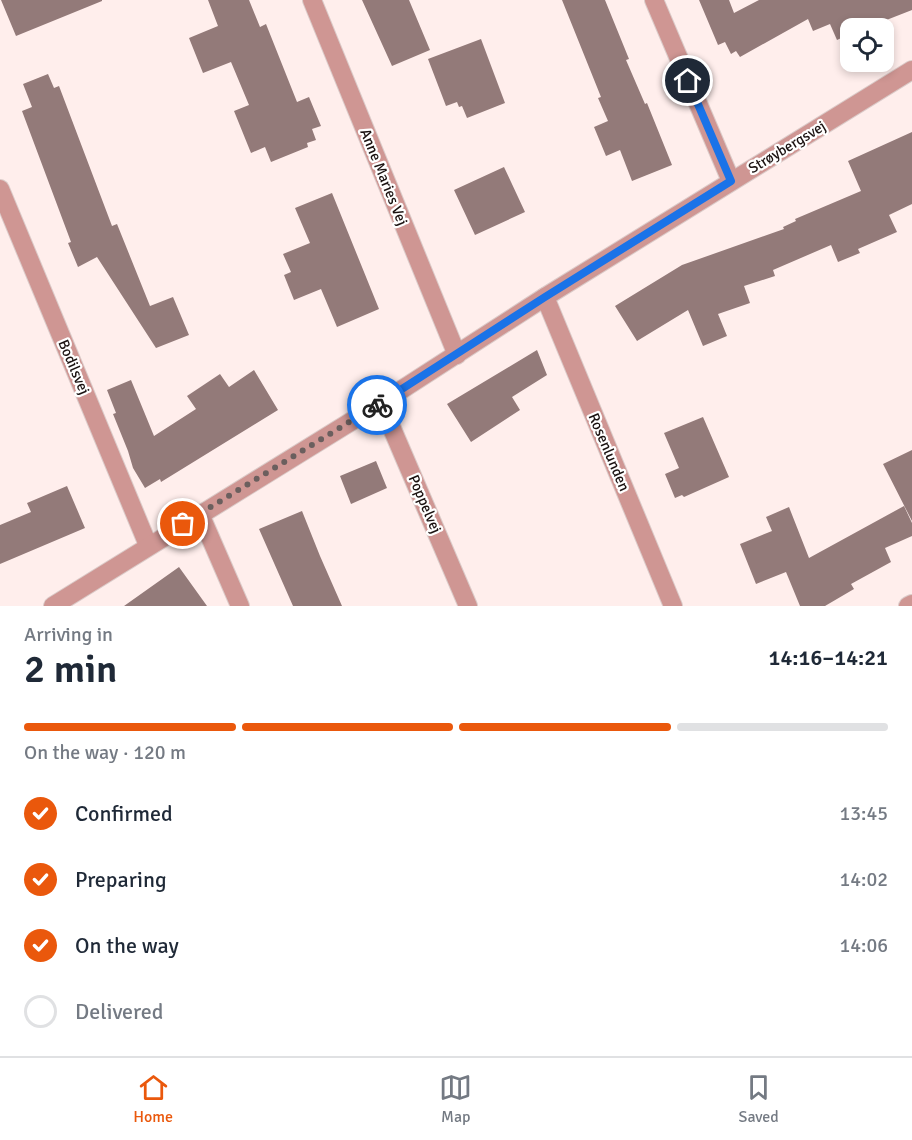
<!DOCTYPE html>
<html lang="en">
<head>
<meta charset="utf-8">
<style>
	:root { --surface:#fff; --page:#f6f6f7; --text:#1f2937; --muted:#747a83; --line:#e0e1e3; --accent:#ea580c }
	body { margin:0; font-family:Signika,sans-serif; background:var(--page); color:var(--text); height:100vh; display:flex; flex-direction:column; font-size:22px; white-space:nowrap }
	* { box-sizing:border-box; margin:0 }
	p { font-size:20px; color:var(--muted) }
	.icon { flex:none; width:33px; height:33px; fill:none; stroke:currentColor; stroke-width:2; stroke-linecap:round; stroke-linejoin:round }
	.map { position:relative; height:606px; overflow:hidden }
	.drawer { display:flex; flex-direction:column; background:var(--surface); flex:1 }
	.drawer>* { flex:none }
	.fabs { position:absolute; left:840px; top:18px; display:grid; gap:12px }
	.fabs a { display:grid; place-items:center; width:54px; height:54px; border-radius:12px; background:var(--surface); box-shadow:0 3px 9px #0003; font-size:30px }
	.pin { position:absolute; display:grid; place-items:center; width:51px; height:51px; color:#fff; margin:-26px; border:3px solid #fff; border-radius:50%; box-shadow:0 2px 6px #0007 }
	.courier { position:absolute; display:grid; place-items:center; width:60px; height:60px; margin:-30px; border:4px solid #1a73e8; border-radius:50%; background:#fff; color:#222; box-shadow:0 2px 8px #0007 }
	.head em { font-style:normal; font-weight:600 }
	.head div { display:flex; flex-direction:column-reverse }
	.head { display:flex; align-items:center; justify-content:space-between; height:102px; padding:0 24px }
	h1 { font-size:39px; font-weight:600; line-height:45px }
	.bar { display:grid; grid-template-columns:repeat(4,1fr); gap:9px 6px; align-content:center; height:72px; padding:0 24px }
	.bar i { height:8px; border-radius:4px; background:var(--line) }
	.bar .on { background:var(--accent) }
	.bar p { grid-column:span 4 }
	ol { padding:0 24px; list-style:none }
	li { display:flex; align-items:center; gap:18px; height:66px }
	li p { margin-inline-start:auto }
	li .icon { padding:6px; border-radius:50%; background:var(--accent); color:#fff; stroke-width:4 }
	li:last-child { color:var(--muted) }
	li i { width:33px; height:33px; border:3px solid var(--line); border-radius:50% }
	.dock { display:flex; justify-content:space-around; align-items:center; height:84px; border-top:2px solid var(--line); background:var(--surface); font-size:16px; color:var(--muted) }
	.dock a { display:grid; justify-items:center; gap:3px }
	.dock .on { color:var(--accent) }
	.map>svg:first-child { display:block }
</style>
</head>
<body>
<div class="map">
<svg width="912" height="606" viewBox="0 0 912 606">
	<rect width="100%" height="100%" fill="#ffeeec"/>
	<path fill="#937a79" d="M1,0h101v1l-86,35z
		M208,0h41l11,27 6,-3 31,78 12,-5 12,29 -9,3 4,11 -9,3 1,4 -37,15 -6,-15 -14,6 -17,-42 15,-6 -18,-43 -28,11 -14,-35 29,-12z
		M362,0h47l21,50 -38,16z
		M562,0h43l24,59 -3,1 19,44 2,-1 25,62 -40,16 -12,-31 -14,6 -12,-29 14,-6 -10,-23 3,-1z
		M699,0h30l5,13 25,-13h153v10l-46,18h-16v6l-13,6 -7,-16 -17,7 -5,-12 -68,38 -4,-6 -5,3 -6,-12 -7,3z
		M481,39l24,64 -38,15 -5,-12 -3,1 -2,-5 -11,4 -18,-47z
		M48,74l6,14 5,-2 53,140 5,-2 33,82 23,-9 16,38 -33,13 -59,-91 -19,10 -10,-24 3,-1 -49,-131 10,-4 -9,-23z
		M912,132v72l-23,11 8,17 -39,17 2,4 -22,9 -7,-17 -58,25 2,6 -31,10 6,17 -32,11 9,22 -24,10 -15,-36 -51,31 -22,-35 67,-41 102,-36 -1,-2 13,-6 -1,-2 66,-28 -13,-30z
		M504,167l21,45 -50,23 -21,-45z
		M332,193l47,116 -42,18 -16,-38 -27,11 -10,-25 7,-3 -8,-18 27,-11 -15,-35z
		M537,350l10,25 -35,22 8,13 -49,32 -24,-38z
		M254,370l24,40 -117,72 -1,-3 -15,9 -12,-20 -5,-17 -15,-37 3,-1 -9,-23 24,-10 23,56 42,-27 -9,-13 33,-22 9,13z
		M703,417l26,60 -45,20 -2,-2 -7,3 -10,-24 14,-6 -15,-35z
		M912,450v71l-29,-57z
		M376,461l11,27 -36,16 -11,-28z
		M67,486l18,42 -85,36v-39l31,-13 -4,-9z
		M904,506l8,17v13l-27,12 6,14 -40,22 3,5 -29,17h-25l-14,-34 -30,12 -16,-40 32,-13 -6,-14 23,-10 20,51z
		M302,511l18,45 22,50h-49l-34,-77z
		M179,567l28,39h-83z"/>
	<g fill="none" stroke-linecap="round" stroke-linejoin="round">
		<defs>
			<path id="minor" d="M312,0l145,355
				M654,0l77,181
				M0,189l148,356
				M545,297l128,309
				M381,403l87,203
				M200,514l40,92
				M908,606l4,-2"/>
			<path id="tertiary" d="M53,606l328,-203 164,-106 367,-227"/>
		</defs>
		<use href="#minor" stroke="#dbcbc9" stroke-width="20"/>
		<use href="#tertiary" stroke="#dbcbc9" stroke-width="20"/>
		<use href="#minor" stroke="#cf9693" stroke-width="18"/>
		<use href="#tertiary" stroke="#cf9693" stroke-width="18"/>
	</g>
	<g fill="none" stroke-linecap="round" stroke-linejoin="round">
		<path stroke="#6b5f5e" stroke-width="6" stroke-dasharray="0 10.8" d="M183,524l194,-119"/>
		<path stroke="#1a73e8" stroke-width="8" d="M377,405l168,-108 186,-116 -43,-100"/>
	</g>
	<g text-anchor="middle" stroke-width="4.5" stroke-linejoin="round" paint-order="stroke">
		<g font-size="15" fill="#1b1211" stroke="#fff">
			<text transform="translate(787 147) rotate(-31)" y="5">Strøybergsvej</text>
			<text transform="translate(384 177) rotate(68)" y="5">Anne Maries Vej</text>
			<text transform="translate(74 367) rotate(67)" y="5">Bodilsvej</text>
			<text transform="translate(609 452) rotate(67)" y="5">Rosenlunden</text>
			<text transform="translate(425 504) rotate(67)" y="5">Poppelvej</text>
		</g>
	</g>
</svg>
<div class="fabs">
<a><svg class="icon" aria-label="locate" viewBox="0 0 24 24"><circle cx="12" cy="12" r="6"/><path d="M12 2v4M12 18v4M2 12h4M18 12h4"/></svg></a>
</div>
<div class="pin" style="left:183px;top:524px;background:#ea580c"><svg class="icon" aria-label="bag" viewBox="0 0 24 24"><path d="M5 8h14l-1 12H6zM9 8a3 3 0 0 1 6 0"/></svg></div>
<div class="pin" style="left:688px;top:81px;background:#1f2937"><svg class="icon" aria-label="home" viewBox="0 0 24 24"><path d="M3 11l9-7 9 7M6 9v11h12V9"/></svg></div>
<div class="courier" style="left:377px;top:405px"><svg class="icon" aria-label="bike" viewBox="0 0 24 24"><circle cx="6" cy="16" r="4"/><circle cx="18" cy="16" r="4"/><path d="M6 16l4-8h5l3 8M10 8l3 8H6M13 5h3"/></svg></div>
</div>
<section class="drawer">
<div class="head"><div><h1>2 min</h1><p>Arriving in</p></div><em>14:16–14:21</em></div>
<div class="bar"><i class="on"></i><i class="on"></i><i class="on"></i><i></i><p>On the way · 120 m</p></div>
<ol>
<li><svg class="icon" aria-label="check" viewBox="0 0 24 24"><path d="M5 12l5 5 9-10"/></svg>Confirmed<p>13:45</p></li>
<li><svg class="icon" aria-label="check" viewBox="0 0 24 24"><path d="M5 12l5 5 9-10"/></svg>Preparing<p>14:02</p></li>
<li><svg class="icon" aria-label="check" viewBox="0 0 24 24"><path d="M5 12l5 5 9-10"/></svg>On the way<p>14:06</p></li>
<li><i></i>Delivered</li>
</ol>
</section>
<nav class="dock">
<a class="on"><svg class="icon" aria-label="home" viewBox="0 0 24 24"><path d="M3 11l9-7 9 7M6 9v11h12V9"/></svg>Home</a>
<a><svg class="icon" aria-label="map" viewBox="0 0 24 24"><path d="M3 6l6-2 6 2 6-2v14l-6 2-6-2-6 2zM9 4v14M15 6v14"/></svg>Map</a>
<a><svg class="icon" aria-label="saved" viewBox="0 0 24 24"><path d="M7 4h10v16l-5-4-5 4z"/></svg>Saved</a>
</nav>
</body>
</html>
